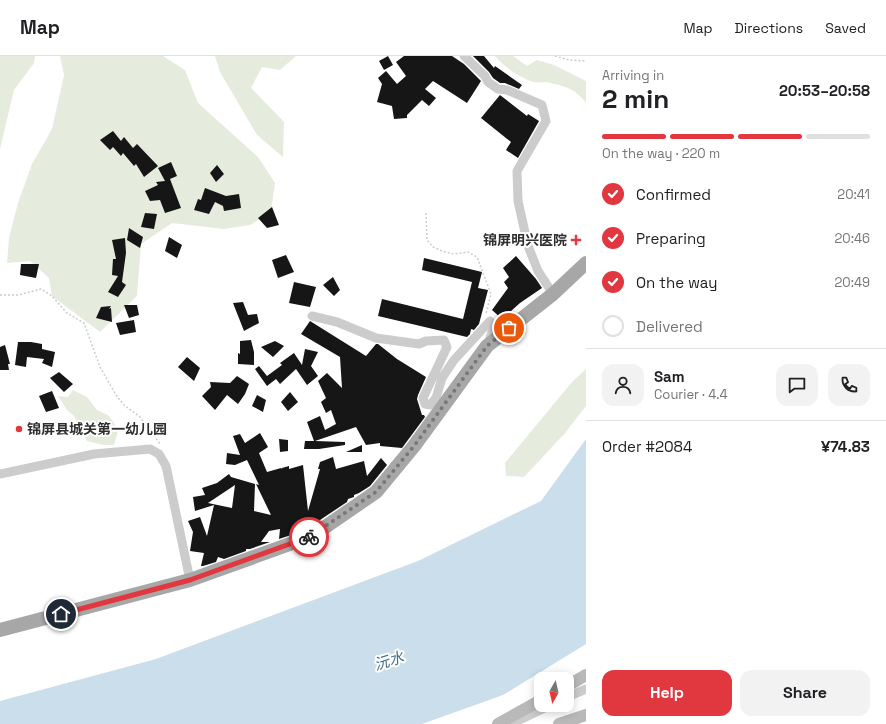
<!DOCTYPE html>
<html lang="en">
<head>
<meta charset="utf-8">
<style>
	:root { --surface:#fff; --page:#f2f2f2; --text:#202124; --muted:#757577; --line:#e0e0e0; --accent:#e1373e }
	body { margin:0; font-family:"Space Grotesk","Noto Sans SC",sans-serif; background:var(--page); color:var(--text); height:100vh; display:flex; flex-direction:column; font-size:15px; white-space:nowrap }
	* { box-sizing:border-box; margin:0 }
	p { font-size:13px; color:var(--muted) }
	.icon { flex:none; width:22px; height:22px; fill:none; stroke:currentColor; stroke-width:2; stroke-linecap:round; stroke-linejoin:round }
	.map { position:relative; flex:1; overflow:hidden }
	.details { display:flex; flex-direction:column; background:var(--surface); width:300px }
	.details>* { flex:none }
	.needle { width:26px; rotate:188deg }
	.fabs { position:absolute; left:534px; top:616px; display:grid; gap:8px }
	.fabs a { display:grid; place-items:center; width:40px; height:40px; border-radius:8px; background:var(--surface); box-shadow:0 2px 10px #0003; font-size:20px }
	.pin { position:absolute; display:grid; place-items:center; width:34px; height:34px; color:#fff; margin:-17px; border:2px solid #fff; border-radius:50%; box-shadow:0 1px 4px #0007 }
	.courier { position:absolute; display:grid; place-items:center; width:40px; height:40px; margin:-20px; border:3px solid #e1373e; border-radius:50%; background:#fff; color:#222; box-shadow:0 1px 5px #0007 }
	.overview em { font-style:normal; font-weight:700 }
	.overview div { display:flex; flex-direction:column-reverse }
	.overview { display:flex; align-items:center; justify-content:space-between; height:68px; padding:0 16px }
	h1 { font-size:26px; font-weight:700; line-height:30px }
	.bar { display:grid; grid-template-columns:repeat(4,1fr); gap:6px 4px; align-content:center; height:48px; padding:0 16px }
	.bar i { height:5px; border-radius:3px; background:var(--line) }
	.bar .active { background:var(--accent) }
	.bar p { grid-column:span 4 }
	.line { display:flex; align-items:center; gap:10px; padding:0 16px; border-top:1px solid var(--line) }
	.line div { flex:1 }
	.round { display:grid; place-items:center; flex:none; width:42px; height:42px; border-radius:12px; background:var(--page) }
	ol { padding:0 16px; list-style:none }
	li { display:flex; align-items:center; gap:12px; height:44px }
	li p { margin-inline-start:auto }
	li .icon { padding:4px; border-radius:50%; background:var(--accent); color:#fff; stroke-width:4 }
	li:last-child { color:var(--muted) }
	li i { width:22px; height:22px; border:2px solid var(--line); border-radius:50% }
	.primary-button { display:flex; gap:8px; margin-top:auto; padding:8px 16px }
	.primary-button a { flex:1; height:46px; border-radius:12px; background:var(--accent); color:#fff; font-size:16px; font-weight:700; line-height:46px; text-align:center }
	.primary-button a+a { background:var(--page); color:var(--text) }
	header { display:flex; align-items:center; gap:24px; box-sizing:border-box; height:56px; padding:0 20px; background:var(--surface); border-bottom:1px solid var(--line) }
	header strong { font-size:19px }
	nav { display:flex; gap:22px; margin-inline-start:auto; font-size:14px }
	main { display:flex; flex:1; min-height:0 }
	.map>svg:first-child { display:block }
</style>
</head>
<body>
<header>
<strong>Map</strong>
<nav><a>Map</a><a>Directions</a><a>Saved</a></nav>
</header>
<main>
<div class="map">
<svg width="586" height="668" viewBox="0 0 586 668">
	<rect width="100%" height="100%" fill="#fff"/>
	<path fill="#e5ecde" d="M0,0h35l-1,7 -20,27 -14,59z
		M60,0h103l22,14 13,33 60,54 17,26 -4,29 -21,13 -26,4 -52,-6 -31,21 -4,52 -37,36 -48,-36 -3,-18 -19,-17 -23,2 2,-25 9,-35 14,-39 20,-35 12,-54z
		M215,0h81l-16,14 -18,-3 -11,21 33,34 -1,35 -26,-22 -37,-63z
		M495,0h18l14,10 10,-6 17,5 32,16v22c-11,-15 -22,-17 -40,-21 -4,0 -9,1 -12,0 -14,-4 -30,-15 -39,-26z
		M586,313v37l-21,27 -41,44 -18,-1 -1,-13 67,-81z
		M73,334l14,7 10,13 11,5 6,8 4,8 -4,14h-11l-16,-4 -13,-25 -7,-6 -9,-14 10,1z"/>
	<path fill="#cadeeb" d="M586,383v205l-83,51 -81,29h-422v-23l156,-42 262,-98 123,-60z"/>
	<path fill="#161616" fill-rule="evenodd" d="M388,0l5,9 -9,5 -5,-9z
		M404,0h48l12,8 17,17 -14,22 -34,-22 -8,8 11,9 -7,8 -7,-6 -15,15v3l-13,1 -2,-13 -15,-4 5,-18 -4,-6 8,-7 11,13 9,-8 -10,-14z
		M473,0h11l10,12 1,-2 27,19 -3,4 -14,-6h-5l-7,-5 -4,-6z
		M500,39l27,21 1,-2 11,7 -21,37 -12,-8 5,-8 -30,-24z
		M113,75l8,10 3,-4 9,11 4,-4 21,22 -14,11 -8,-13 -2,2 -11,-13 -2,3 -8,-9 -3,3 -10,-10z
		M171,106l6,14 -7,3 11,29 -16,5 -5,-13 -10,1 -5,-10 13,-6 -2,-3 9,-1 -7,-13z
		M217,109l7,9 -8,8 -6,-9z
		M205,132l21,8 13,-2 2,14 -17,3 -1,-5 -8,-4 -6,12 -15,-4 4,-11 3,1z
		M272,151l7,18 -12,3 -9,-10z
		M145,157l12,1 -3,15 -13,-2z
		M129,172l14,9 -3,11 -13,-8z
		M169,181l13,8 -5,13 -12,-7z
		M125,182l1,15 -4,29 4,3 -8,12 -10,-5 10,-16 -6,-1 1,-16h3l-4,-19z
		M286,199l8,17 -16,6 -6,-18z
		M516,200l20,23 6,9 -22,15 -18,16 -10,-9 16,-22 -4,-6 5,-5 -6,-9z
		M424,202l58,14 -4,16 10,2 -9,34 -5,6 -3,-1 -1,5 -3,3 -89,-21 4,-17 81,20 9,-37 -50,-12z
		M21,208h18l-3,14 -16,-3z
		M333,221l7,13 -6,6 -11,-11z
		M294,226l22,5 -6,20 -21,-4z
		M243,246l5,13 9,-1 2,9 -15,8 -11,-28z
		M124,249h13l2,10 -10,3z
		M111,250l-2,3 2,-1 1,14 -16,-4 5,-11z
		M134,264l2,12 -16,3 -4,-12z
		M310,265l56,35 10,-12h2l19,15 29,18 -8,18 -1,4 5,16h2l1,2 -23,31 -22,-2v-3l-14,2 -10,-18 -41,14 30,1v3l-26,4h-15l1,-8h9l-7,-19 13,-6 5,14 11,-6 -5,-14 -5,3 -5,-11 5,-4 -8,-17 9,-8 15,15 -2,-31 -39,-23z
		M251,284l3,12v13l-16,-1v-11l2,1v-13z
		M275,285l9,5 -11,11 -12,-10z
		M18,286h13l11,2v5l13,3 -3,15 -10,-4 2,-4 -17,-2 -1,10 -11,-2z
		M5,289l5,19h-2l1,6h-9v-23z
		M305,293l13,3 -7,14 7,10 -11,9 -11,-16 -16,15 -4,-5 -9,7 -12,-17 4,-3 8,10 15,-11 -2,-2 14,-10 8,12z
		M187,301l13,11 -6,13 -16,-14z
		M59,316l14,12 -9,8 -14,-14z
		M237,320l12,8 -4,10 -7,10 -11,-9 -12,15 -13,-14 9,-9 -1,-5 20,1z
		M52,335l7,17 -13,4 -7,-16z
		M290,336l8,10 -10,9 -7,-9z
		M257,339l9,5 -3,12 -11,-6z
		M260,377l8,14 -9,6 8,19 14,-4 1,1v-1l7,-2v3l14,-4 5,46 12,-42h-2l2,-7 13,-5 3,12 28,-8 3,15 14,-18 6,7 -17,21 -11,7 -5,2v2l-6,2 -1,3 -30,20h-5l-2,5 -2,1 -8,3h-9v4l-12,4 1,-10 -11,2 -8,11h9l-20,7h-4v2l-22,8 -6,-2 -2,5 -13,4h-2l3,-13 -14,-2 3,-19 -5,-11 12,-4 7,19 7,-31 -19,6 -2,-14 12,-2 -3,-7 15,-5 12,-9 2,3 24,7 -1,27 17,4 -15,-31 3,1 -12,-25 -12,5 -9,-1 1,-11 13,2 -7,-19 7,-2 5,9zM235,429l-3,23 -24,-5z
		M279,383l9,1v11l-8,1z
		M362,389v7h-16z"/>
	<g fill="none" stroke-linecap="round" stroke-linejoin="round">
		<path stroke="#ccc" stroke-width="1.5" stroke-dasharray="2 2" stroke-linecap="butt" d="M555,0l14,4 17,1
			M426,157l1,27 6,7 9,4 12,3 14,-2 9,5 14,37 -5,20
			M0,239h18l23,-6 11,7 15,17 17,10 16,44 16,28 8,10 16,12 21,28"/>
		<path stroke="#ccc" stroke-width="9" d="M464,0l21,20 3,6 10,7 9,1 35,15 4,16 -29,50 1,30 10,45 10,25 15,23
			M312,260l25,6 39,16 43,6 7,-3 18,-1 3,7 -24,51 2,6 5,1 6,-7 6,-20 12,-18 36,-39 4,5 -6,18
			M0,418l94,-20 56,-5 9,5 7,12 24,114
			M567,641l19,-8
			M511,668l40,-19"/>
		<path stroke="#b9b9b9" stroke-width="12" d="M567,630l19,-11
			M498,668l43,-24
			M559,668l27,-9"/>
		<path stroke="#a7a7a7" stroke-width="14" d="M0,574l190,-50 122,-44 64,-44 38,-46 73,-100 66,-52 33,-31"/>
	</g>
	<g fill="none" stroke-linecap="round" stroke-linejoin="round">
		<path stroke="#787878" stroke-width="4" stroke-dasharray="0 7.2" d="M309,481l67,-45 38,-46 73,-100 22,-18"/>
		<path stroke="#e1373e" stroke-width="5" d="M61,558l129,-34 119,-43"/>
	</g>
	<g fill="#e1373e" stroke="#fff" stroke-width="1.5">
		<path d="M574 178h4v4h4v4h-4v4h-4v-4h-4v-4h4z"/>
		<circle cx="19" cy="373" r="4"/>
	</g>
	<g text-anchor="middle" stroke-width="4" stroke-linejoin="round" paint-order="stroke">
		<g font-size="14" font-weight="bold" fill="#2f2f2f" stroke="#fff" text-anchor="end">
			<text x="567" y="189">锦屏明兴医院</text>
			<text x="27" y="378" text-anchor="start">锦屏县城关第一幼儿园</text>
		</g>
		<g font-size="15" font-style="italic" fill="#3f6e90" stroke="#fff">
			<text transform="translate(389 605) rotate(-17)" y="5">沅水</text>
		</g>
	</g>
</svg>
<div class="fabs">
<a><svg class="needle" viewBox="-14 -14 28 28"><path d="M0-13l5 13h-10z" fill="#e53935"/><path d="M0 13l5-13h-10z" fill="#757577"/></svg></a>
</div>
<div class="pin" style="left:509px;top:272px;background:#ea580c"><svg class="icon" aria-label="bag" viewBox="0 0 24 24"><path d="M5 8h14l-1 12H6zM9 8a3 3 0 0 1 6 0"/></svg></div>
<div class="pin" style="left:61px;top:558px;background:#1f2937"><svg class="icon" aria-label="home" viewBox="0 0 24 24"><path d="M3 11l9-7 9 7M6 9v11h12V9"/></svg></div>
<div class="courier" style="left:309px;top:481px"><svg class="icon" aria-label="bike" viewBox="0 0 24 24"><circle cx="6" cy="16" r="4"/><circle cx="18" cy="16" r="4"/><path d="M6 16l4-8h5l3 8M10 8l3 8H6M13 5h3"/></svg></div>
</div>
<section class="details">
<div class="overview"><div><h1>2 min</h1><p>Arriving in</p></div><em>20:53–20:58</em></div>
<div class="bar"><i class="active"></i><i class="active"></i><i class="active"></i><i></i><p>On the way · 220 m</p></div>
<ol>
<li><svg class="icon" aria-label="check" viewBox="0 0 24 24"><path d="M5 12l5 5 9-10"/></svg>Confirmed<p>20:41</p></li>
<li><svg class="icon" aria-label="check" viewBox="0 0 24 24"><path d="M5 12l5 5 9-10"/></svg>Preparing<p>20:46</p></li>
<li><svg class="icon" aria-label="check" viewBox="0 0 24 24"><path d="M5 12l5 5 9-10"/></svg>On the way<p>20:49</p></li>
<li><i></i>Delivered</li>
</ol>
<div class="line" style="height:72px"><a class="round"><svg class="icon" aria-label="person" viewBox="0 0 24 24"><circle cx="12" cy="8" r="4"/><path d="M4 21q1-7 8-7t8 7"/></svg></a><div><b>Sam</b><p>Courier · 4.4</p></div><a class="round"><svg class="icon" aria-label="chat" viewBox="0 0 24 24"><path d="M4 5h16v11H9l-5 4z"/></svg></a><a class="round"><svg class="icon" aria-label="phone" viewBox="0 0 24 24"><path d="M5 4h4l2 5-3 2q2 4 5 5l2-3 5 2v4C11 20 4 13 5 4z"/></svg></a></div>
<div class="line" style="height:52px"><div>Order #2084</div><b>¥74.83</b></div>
<div class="primary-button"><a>Help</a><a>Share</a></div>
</section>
</main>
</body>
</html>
